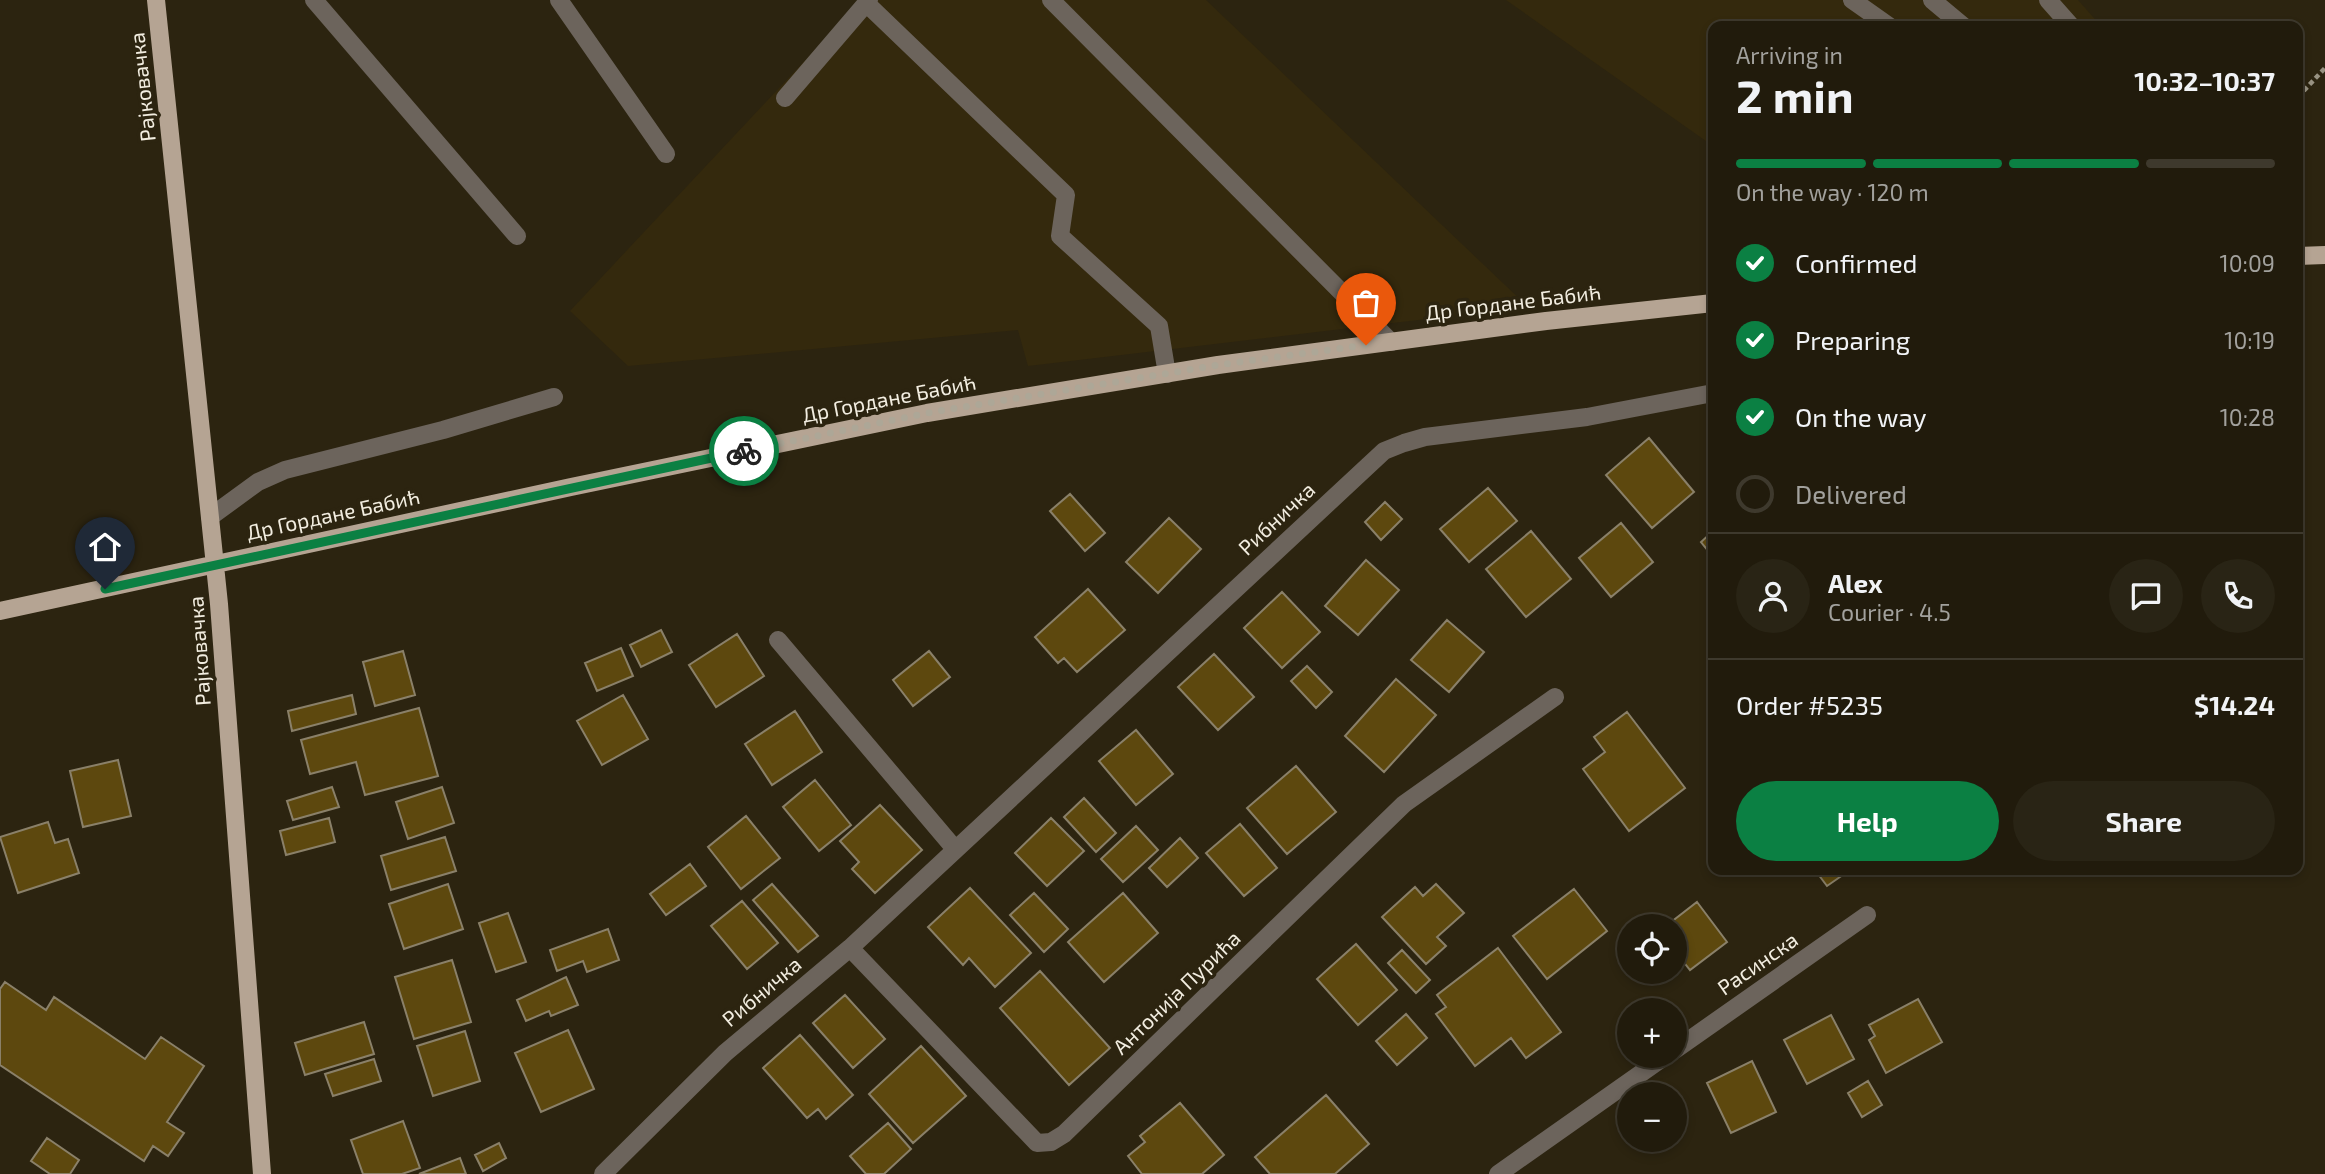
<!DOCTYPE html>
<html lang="en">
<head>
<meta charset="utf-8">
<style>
	:root { --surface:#211b0c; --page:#292415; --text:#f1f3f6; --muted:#a2a19d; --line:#3e392d; --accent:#0b8043 }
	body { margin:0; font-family:"Exo 2",sans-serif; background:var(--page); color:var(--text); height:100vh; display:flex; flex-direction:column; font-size:26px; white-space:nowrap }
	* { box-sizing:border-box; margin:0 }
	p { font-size:23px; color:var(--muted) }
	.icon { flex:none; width:38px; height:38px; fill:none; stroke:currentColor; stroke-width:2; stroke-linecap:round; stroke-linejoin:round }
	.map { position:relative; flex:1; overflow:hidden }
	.side { position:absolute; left:1708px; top:21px; width:595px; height:854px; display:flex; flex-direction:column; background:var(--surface); border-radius:14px; box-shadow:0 4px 10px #0003,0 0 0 2px var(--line) }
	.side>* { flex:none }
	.tools { position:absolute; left:1617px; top:914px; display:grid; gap:14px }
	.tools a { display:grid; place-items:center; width:70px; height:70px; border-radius:50%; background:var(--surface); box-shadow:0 4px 10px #0003,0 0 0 2px var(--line); font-size:35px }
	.pin { position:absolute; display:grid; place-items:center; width:60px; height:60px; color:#fff; margin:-72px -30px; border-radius:50% 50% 50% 0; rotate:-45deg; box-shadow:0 0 7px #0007 }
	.pin .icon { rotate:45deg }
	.courier { position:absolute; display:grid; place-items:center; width:70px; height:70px; margin:-35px; border:5px solid #0b8043; border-radius:50%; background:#fff; color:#222; box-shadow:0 2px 9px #0007 }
	.overview em { font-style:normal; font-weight:700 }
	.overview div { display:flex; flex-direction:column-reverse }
	.overview { display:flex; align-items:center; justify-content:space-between; height:119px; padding:0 28px }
	h1 { font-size:46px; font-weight:700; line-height:52px }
	.bar { display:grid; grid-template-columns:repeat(4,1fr); gap:10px 7px; align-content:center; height:84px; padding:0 28px }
	.bar i { height:9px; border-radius:5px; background:var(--line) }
	.bar .current { background:var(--accent) }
	.bar p { grid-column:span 4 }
	.line { display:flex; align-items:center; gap:18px; padding:0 28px; border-top:2px solid var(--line) }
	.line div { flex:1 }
	.round { display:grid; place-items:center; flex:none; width:74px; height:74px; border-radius:37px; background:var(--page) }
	ol { padding:0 28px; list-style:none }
	li { display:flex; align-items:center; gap:21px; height:77px }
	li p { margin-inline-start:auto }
	li .icon { padding:7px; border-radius:50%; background:var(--accent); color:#fff; stroke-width:4 }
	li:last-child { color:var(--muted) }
	li i { width:38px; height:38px; border:4px solid var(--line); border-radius:50% }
	.cta { display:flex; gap:14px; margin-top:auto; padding:14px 28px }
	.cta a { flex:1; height:80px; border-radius:42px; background:var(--accent); color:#fff; font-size:28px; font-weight:700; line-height:80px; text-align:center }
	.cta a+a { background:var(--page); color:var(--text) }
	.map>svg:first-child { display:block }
</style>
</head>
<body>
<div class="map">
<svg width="2325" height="1174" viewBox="0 0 2325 1174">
	<rect width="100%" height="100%" fill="#2c2410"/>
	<path fill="#34290d" d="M859,0h347l322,307 -500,59 -10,-36 -390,36 -58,-55 256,-273z
		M1506,0h572l23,26h-388v120z"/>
	<path fill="#5d480e" stroke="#8a8069" stroke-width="2" d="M1649,438l45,54 -42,36 -46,-53z
		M1488,488l29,33 -48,41 -29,-33z
		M1070,494l35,39 -20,18 -35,-40z
		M1385,502l17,17 -21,21 -16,-18z
		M1169,518l32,31 -43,44 -32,-31z
		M1621,523l32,39 -42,35 -32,-39z
		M1531,531l40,48 -45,38 -40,-48z
		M1713,531v26l-12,-15z
		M1366,560l33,30 -41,45 -33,-29z
		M1088,589l37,41 -48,42 -13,-14 -6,5 -23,-26z
		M1282,592l38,40 -38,36 -38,-40z
		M1447,620l37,32 -35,40 -38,-32z
		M661,630l11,22 -31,15 -11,-22z
		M737,634l27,42 -48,31 -27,-42z
		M621,648l12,28 -36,15 -12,-28z
		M403,651l12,44 -40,11 -12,-44z
		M929,651l21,26 -37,29 -20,-26z
		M1214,654l40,43 -36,33 -40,-43z
		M1307,666l25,26 -16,16 -25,-27z
		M1396,679l40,36 -52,57 -39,-36z
		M352,695l4,19 -64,17 -4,-20z
		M623,695l25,44 -46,26 -25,-44z
		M419,708l19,68 -73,19 -9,-33 -46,12 -9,-34z
		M795,711l27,41 -50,33 -27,-41z
		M1627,712l58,76 -56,43 -46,-62 22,-17 -11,-15z
		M1136,730l37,44 -37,31 -37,-44z
		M118,760l13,56 -48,11 -13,-56z
		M1296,766l40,46 -49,42 -40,-46z
		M815,780l36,45 -32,26 -36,-44z
		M332,787l7,20 -46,13 -6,-19z
		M442,787l12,36 -46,16 -12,-37z
		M1084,798l32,35 -20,19 -32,-35z
		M880,805l42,45 -47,43 -23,-24 7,-7 -19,-21z
		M746,816l34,42 -39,31 -33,-42z
		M329,818l6,24 -49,13 -6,-24z
		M1051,818l33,33 -37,35 -32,-33z
		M48,822l7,21 13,-4 11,34 -61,20 -18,-56z
		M1240,824l37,44 -33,28 -38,-43z
		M1136,826l22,24 -35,32 -22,-23z
		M445,837l11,34 -65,19 -10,-34z
		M1180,838l18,20 -31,29 -18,-19z
		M690,864l16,22 -40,29 -16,-21z
		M1815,870h35l-23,16z
		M448,884l15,45 -59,20 -15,-45z
		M772,884l46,52 -20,16 -45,-52z
		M1436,884l28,29 -27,24 9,9 -20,18 -44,-47 33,-30 8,9z
		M970,888l61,65 -36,34 -26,-29 -6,7 -35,-38z
		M1574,889l33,42 -60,48 -34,-43z
		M1034,893l34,36 -24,23 -34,-37z
		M1123,893l35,40 -54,49 -36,-40z
		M742,901l36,42 -31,26 -36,-43z
		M1697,902l30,40 -37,28 -15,-19v-25h-9z
		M508,913l18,49 -30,10 -17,-49z
		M608,929l11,31 -32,12 -4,-11 -26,10 -7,-21z
		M1356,944l41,46 -39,35 -41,-46z
		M1498,948l63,84 -35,26 -15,-20 -36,28 -39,-52 10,-7 -9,-12z
		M1402,950l28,30 -14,13 -28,-30z
		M452,960l19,62 -57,17 -19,-62z
		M1040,971l70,77 -41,37 -69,-77z
		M566,977l12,28 -27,11 -2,-5 -23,10 -9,-21z
		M5,982l41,28 8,-13 91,62 16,-22 43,29 -37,56 17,11 -16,23 -15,-10 -9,15 -144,-96v-76z
		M845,995l40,44 -32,29 -40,-45z
		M1918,999l24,43 -56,31 -17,-33 6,-4 -6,-11z
		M1406,1014l21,24 -30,27 -21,-24z
		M1831,1015l23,44 -47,25 -23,-44z
		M364,1022l10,32 -69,21 -10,-32z
		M568,1030l26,59 -53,23 -26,-59z
		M465,1031l15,50 -47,15 -16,-50z
		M800,1035l53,60 -27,24 -8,-10 -11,9 -44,-50z
		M921,1046l45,50 -53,47 -44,-49z
		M374,1059l7,22 -48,15 -8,-22z
		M1752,1061l24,51 -45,21 -24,-50z
		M1868,1081l14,24 -20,12 -14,-24z
		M1326,1095l43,49 -34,30h-65l-15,-17z
		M1180,1103l44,52 -22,19h-60l-14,-18 17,-14 -5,-6z
		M403,1121l17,47 -18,6h-39l-12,-34z
		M888,1123l23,26 -27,25h-18l-16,-18z
		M47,1138l32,22 -9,14h-20l-19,-13z
		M499,1143l7,15 -23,13 -8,-16z
		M460,1158l6,16h-47z"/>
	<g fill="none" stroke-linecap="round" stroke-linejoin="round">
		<path stroke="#989282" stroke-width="4.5" stroke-dasharray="5 3.5" stroke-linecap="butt" d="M2298,97l27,-29"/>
		<path stroke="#6c645c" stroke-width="18" d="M314,0l203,236
			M559,0l107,154
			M1051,0l340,342
			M1852,0l37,26
			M1932,0l31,26
			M2048,0l23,26
			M866,3l200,192 -6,41 99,90 8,48
			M785,98l84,-98
			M210,517l48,-35 27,-12 158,-40 111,-33
			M778,640l177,209
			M850,948l187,195 14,-1 13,-8 340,-330 151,-107
			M1675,1050l192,-135
			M603,1174l122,-121 125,-105 534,-497 20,-8 21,-6 162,-20 126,-24
			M1498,1174l169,-119"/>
		<path stroke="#b5a493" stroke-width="18" d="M156,0l63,604 43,570
			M2298,256l27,-1
			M0,611l571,-124 356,-74 291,-48 328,-44 167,-18"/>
	</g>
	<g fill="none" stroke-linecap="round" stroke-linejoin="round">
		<path stroke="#ada797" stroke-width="7" stroke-dasharray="0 12.6" d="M744,451l183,-38 291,-48 148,-20"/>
		<path stroke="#0b8043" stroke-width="9" d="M105,589l639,-138"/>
	</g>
	<g text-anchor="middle" stroke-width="7" stroke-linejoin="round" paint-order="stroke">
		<g font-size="21" fill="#f2ede0" stroke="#2c2410">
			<text transform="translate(143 87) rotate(-96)" y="7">Рајковачка</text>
			<text transform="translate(1513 303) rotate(-7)" y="7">Др Гордане Бабић</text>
			<text transform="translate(889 399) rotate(-11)" y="7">Др Гордане Бабић</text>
			<text transform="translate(333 515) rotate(-12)" y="7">Др Гордане Бабић</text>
			<text transform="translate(1277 519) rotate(-43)" y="7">Рибничка</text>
			<text transform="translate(200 651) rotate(-94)" y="7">Рајковачка</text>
			<text transform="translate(1758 964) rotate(-35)" y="7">Расинска</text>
			<text transform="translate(762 992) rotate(-40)" y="7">Рибничка</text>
			<text transform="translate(1177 993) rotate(-44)" y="7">Антонија Пурића</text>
		</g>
	</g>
</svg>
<div class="tools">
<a><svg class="icon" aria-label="locate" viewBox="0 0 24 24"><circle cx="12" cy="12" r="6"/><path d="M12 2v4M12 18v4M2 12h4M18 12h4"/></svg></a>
<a>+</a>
<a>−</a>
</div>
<div class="pin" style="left:1366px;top:345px;background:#ea580c"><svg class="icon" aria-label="bag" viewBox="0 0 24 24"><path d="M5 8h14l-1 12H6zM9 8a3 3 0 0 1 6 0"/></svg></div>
<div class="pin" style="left:105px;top:589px;background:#1f2937"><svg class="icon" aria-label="home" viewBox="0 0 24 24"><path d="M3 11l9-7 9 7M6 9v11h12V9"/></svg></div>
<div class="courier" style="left:744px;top:451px"><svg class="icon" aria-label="bike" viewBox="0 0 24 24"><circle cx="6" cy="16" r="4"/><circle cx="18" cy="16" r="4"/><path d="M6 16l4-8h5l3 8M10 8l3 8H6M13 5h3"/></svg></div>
<section class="side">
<div class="overview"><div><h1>2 min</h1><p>Arriving in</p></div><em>10:32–10:37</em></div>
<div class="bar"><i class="current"></i><i class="current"></i><i class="current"></i><i></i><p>On the way · 120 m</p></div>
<ol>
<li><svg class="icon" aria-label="check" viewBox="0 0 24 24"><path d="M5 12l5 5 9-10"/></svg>Confirmed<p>10:09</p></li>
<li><svg class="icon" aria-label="check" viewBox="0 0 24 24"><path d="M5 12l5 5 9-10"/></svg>Preparing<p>10:19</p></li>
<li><svg class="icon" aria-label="check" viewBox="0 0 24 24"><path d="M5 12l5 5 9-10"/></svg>On the way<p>10:28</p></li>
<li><i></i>Delivered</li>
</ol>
<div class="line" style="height:126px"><a class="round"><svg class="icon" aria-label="person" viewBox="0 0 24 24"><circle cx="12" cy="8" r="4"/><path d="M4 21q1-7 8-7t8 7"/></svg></a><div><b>Alex</b><p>Courier · 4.5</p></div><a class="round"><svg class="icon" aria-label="chat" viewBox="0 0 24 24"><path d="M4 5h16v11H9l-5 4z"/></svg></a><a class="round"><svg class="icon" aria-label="phone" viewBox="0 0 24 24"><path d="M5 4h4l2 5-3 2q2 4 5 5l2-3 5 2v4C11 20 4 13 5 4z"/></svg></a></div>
<div class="line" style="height:91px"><div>Order #5235</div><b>$14.24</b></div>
<div class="cta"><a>Help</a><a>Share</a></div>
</section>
</div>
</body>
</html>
